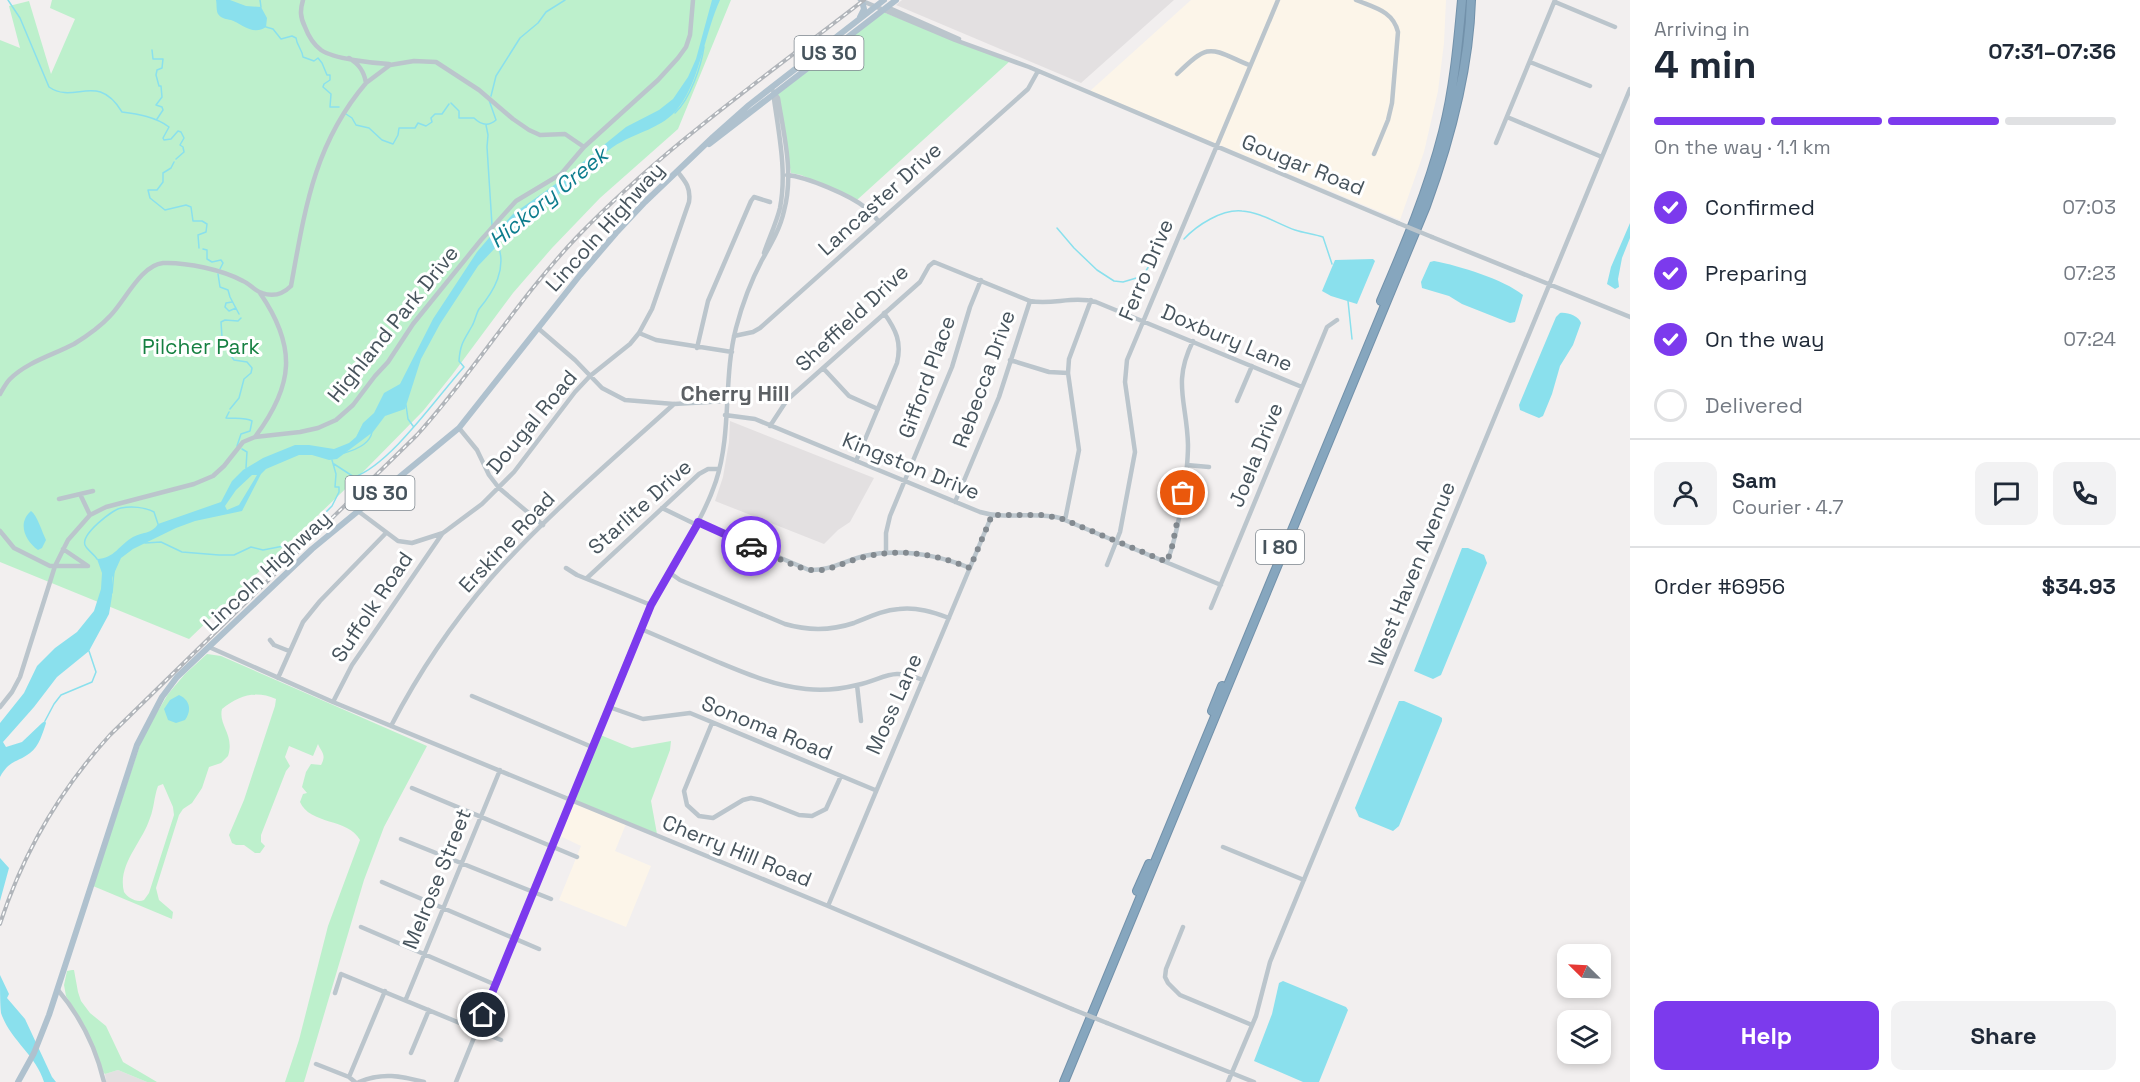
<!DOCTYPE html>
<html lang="en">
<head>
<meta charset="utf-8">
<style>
	:root { --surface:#fff; --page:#f2f2f3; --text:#1f2937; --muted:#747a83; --line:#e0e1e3; --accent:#7c3aed }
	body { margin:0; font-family:"Space Grotesk",sans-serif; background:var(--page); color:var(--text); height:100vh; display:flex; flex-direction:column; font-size:22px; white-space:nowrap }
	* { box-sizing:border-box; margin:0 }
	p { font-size:20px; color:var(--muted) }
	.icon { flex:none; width:33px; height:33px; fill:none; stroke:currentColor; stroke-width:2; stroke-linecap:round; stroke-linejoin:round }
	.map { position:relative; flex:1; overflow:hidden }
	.details { display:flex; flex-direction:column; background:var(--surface); width:510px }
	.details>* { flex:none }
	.needle { width:39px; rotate:294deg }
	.buttons { position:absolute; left:1557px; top:944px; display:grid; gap:12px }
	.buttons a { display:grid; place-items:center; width:54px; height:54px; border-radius:12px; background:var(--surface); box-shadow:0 3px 9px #0003; font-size:30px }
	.pin { position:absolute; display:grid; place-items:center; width:51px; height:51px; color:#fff; margin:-26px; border:3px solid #fff; border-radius:50%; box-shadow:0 2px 6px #0007 }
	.courier { position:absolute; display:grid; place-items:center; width:60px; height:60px; margin:-30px; border:4px solid #7c3aed; border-radius:50%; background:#fff; color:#222; box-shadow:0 2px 8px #0007 }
	.head em { font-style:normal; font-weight:700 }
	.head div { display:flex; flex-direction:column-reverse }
	.head { display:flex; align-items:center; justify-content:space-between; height:102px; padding:0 24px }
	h1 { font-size:39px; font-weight:700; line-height:45px }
	.bar { display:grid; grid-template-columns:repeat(4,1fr); gap:9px 6px; align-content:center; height:72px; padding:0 24px }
	.bar i { height:8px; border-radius:4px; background:var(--line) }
	.bar .current { background:var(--accent) }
	.bar p { grid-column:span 4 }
	.line { display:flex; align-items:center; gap:15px; padding:0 24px; border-top:2px solid var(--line) }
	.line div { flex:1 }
	.round { display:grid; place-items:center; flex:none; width:63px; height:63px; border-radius:12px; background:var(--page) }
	ol { padding:0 24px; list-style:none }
	li { display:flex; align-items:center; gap:18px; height:66px }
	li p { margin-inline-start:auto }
	li .icon { padding:6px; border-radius:50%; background:var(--accent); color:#fff; stroke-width:4 }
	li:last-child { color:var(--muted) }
	li i { width:33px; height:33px; border:3px solid var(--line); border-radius:50% }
	.primary-button { display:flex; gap:12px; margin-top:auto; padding:12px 24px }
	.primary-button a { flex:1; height:69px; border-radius:12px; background:var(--accent); color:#fff; font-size:24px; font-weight:700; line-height:69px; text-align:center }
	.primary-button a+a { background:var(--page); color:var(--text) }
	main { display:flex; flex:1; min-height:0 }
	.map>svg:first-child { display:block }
</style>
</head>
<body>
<main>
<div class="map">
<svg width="1630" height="1082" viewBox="0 0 1630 1082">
	<rect width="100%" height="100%" fill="#f2efef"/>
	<path fill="#fcf5e9" d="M1191,0h255l-2,43 -6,48 -14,61 -24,68 -310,-129z
		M572,801l54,23 -11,27 36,15 -25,61 -67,-27 22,-54 -23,-11z"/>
	<path fill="#e3e0e1" d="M902,0h272l-93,83 -185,-78z
		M730,421l144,57 -24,44 -12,8 -14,14 -109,-43 8,-24 6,-35z
		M118,1070l29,12h-41l-1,-8z"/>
	<path fill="#bdf0cc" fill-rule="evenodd" d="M52,0h679l-53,129 -78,69 -48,50 -39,45 -61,82 -29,36 -60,61 -174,167 -189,-77v-522l20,8 -11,-42 20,-5 22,73 24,-55 -25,-11z
		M883,12l127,49 -153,139 -56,-25 -10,-2 -14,-78z
		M207,654l14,2 206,90 -43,81 -20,53 -60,202h-19l14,-42 29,-114 32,-86c-12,-22 -50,-15 -60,-38l3,-8 4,-1 -5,-6 4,-15 5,-8 10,1c6,-11 0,-13 -3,-21l-5,12 -24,-10 -4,11 5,9 -4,5 -25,64v7l4,4 -5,7h-5l-11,-8h-8l-4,-2 -3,-8 15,-35 31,-94 1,-7c-20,-9 -37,-4 -54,10 -4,16 13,26 6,47l-7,7 -12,4 -7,21 -10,15 -9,6 -4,6 -23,73 3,12 14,12 -1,7 -79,-33 50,-150 25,-42 17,-20zM163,784l10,23 1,8 -25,78 -5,7c-7,3 -16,-2 -20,-8 -7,-27 18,-49 26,-74 4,-10 4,-21 8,-32z
		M598,734l34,14 39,-7 -1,9 -19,51 6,33 -85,-35z
		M72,970h2l4,22 3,9 9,12 16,13 17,36 34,20h-10l-29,-12 -13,4 -3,-3 -22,-52 -14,-23 -2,-11 3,-14z"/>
	<path fill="#8ae0ed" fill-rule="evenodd" d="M216,0h14l16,6 15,1 6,11 -1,9c-13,9 -24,-3 -35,-7 -5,-1 -9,-1 -13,-6 -2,-4 -1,-9 -2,-14z
		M712,0h8c-15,32 -20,80 -41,107 -16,22 -44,25 -66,40 -21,15 -40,34 -58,51 -17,15 -38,27 -55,42l-2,5 -20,21 -38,58 -19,35 -16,50 -20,7 -12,16 -36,27 -8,1 -17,-5h-13l-33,14 -5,5 -19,37 -47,10 -19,7 -43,21 -12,9 -9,20v18l-3,18 -20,37 -32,26 -23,30 -31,35 3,5 16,-5 20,-19 3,-2 1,2c-3,9 -7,24 -16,30 -13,10 -20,6 -30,24v-54l24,-30 13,-27 18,-18 22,-16 17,-21 7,-22 1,-16 -5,-14c17,0 23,-15 36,-22 9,-5 19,-3 25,-13l63,-22 11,-21 11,-11 20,-12 32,-13h14l25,4 15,-6 7,-6 7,-14 11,-10 10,-20 16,-9 33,-65 44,-67 17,-20 4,-2 15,-16 44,-31 69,-56 33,-17 14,-11 15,-22 8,-18zM252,475h5l-18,30 -12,5 -2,-4 11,-16z
		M1630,223v15l-8,20 -4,21 1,8 -4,2 -8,-5 4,-17z
		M1373,259l2,2 -18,43 -26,-8 -9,-5 13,-31z
		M1434,261c26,5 69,18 89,34l-8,27 -5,1 -48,-19 -13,-8 -27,-8 -1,-6 9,-20z
		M1560,313c7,-1 19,3 21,10l-8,22 -13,21 -8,28 -9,22 -4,2 -19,-8 -1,-5 37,-88z
		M31,511c6,4 11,21 15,29l-4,8 -4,2c-13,-9 -21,-27 -7,-39z
		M1462,548h6l16,7 3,8 -46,112 -8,4 -19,-8z
		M179,695c11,5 13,15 6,25l-9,3 -8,-3 -4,-11 6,-9z
		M1399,701h5l35,15 3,2v3l-43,105 -6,5 -34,-14 -4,-9z
		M0,858l9,10 -9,33z
		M0,975l9,19 -2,4 18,21 27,58 4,5h-12c-8,-27 -34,-42 -43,-69 -1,-10 -1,-27 -1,-38z
		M1283,981l63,26 2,3 -29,72h-16l-49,-21 18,-47 7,-31z"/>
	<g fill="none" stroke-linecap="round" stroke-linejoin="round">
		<path stroke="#8ae0ed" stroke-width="1.5" d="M8,0l12,18 29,69c26,18 48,-16 73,25 16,2 34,5 47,15l-6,11 1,2 7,-1 7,-8 3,1 3,6 -4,7 3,2 1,5 -8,7
			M260,0l1,7
			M266,27l7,2 8,10 11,-3 4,2c1,8 6,11 7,19l11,4 4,-3 4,5 5,12h3v5l-6,4 -1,3 8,7 -1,13h9
			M152,50l1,9h10l-1,9 -5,2 -1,5 3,11h2l1,11 -6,8 6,2 1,3 -6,9
			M491,96l5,-20 24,-38 18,-15 8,-11 19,-12
			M451,103l8,8v7h15c7,7 14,9 22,2l-7,-20
			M675,113c15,-14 26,-46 29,-66
			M346,114l6,4 4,7 13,3 13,12 11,4 5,-9 1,-7h16l3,-5 8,3 6,-4 -1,-4 4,-4h7l7,-10
			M486,125l2,10 -1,12 5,78
			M174,162l-3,6 -8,5v9l-6,8h-9l2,8 15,12 21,-5 5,2 2,14h9l5,3 -1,8 -8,3 1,13
			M1057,228l17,20 23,22 17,11 9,1 20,-6 10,-17 8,-8
			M1184,239c13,-14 38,-30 58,-28 18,1 36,13 53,19 9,3 19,4 28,7l9,27
			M203,249l4,1v9l5,3 9,-2 2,3 -3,6
			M218,274l2,13 8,3 2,7 9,17
			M1348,301l4,38
			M232,302l-6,1 -1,4 4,4 7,-3
			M406,405l2,14 5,7
			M230,409l9,-11 5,-19 7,-6 1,-5 -5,-6 -13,-2 -3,-4v-5l-9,-14 -1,-15 4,-2 13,1 3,-3
			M229,412l-3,6c9,1 19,-1 26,3l-2,10 -9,3 -4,12
			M242,449l5,3 -1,16
			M344,453c11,-3 26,-9 28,-21
			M334,464l20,13c36,-12 83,-80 110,-110l-5,-6c1,-17 5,-21 13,-35 3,-5 4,-12 7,-17 15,-18 28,-40 19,-64
			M145,543l16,-1 21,10 37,3h15l17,-8 12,3 31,-6 38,-38 7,-14v-5h-4l1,-13 -4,-14
			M97,559c-3,-5 -10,-9 -12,-14 -4,-11 27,-35 36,-37 10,-2 24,-1 33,4l4,12
			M112,593l2,-22
			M45,721l9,-17 7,-9 31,-13 4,-10 -7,-21"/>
		<defs>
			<path id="highway" d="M1381,301c24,-56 47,-110 62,-169 11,-43 15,-88 19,-132
				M1212,711l10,-25
				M1137,891l12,-27
				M1064,1082l362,-876c24,-66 43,-136 45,-206"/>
		</defs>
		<use href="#highway" stroke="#7291aa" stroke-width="10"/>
		<path stroke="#bbc5cc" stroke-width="4.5" d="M303,0c-3,10 -3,17 2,27 3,8 8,17 16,23 13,9 51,13 68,14
			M860,0l95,40 74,27 369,156
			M1356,0c19,8 37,11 42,32l-6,71 -4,17 -14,34
			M1555,2l60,25
			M887,7l72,32
			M1530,62l60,24
			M1177,74c33,-32 32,-26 72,-9
			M366,83l24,-18 24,-4 22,1 43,28 34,29 16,11 11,5 25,-1 19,13
			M1507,117l95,40
			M1496,143l59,-143
			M787,175c20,2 63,20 79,33 5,3 9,9 13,14
			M1432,237l198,80
			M764,253c5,-15 12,-29 16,-45 7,-36 -1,-73 -6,-109l1,-5
			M539,329l36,31 27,28 23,12 49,4 52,-3
			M639,333l17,7 76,12
			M734,336l19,-4 7,-4 268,-239 10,-18
			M697,348l11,-47 43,-100 3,-4 16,5
			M1010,360l39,12 19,1
			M823,368l26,28 29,13
			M0,394c3,-5 6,-11 10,-15 17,-17 43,-24 64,-35 13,-8 26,-17 36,-28 15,-15 31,-51 53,-53 23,-1 60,7 80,18 7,3 12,10 19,12 11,4 21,1 29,-7 14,-77 23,-142 75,-203 -2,-12 -7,-19 -17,-25
			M1237,401l15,-35
			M725,415l30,4 225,93c26,8 54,-1 80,6l161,67
			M770,426l17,-26 133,-118 9,-16 5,-4 96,39c22,4 43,-5 66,1l206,85
			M459,428l18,22 12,25 10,13 44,37
			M255,437c39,-52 42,-90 5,-144
			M856,461l41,-98c5,-21 -1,-33 -13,-50
			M1187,465l22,2
			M80,494l10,21
			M59,499l34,-8
			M955,502l44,-105 31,-96
			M662,508l35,17
			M358,511l40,30 14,2 31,-10 39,-29 32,-32 61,-80 15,-16 40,-32 9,-11 13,-24 37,-107c2,-14 -3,-20 -12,-31
			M1065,520l14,-70 -11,-77 1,-14 22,-59
			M698,522l21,10 90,38c20,1 36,-9 55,-14 37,-8 71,-2 106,12
			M0,531l14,17 36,18h38l-25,-17
			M886,553v-20l4,-17 62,-149 18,-60 11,-27
			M1167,562c11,-28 21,-87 21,-117 -1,-43 -16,-62 5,-104
			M1107,565l13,-33 15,-80 -10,-70 2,-22 151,-360
			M566,568l11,7 74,30
			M670,573l10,7 105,44c24,7 45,7 69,-1 15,-6 29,-13 45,-14 18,-2 34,3 50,9
			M587,578l112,-104 9,-5h11
			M1211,608l116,-281 10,-7
			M641,629c26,11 51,22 77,33 29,12 57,24 88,27 17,2 35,0 51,-4 30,-7 34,-18 66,-5
			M270,640l4,5 15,6
			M209,647l124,55 495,204 244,103
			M278,678l25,-56 17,-21 66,-68
			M857,685l4,36
			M472,696l120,51
			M333,702l19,-37 90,-131
			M0,707l12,-15 8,-15 35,-111 13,-26 22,-25 16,-8 88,-23 19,-8 11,-10 19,-24 12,-5 45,-5 18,-4 18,-8 17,-15 22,-29 13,-14 25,-38 68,-84 35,-39 45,-27 23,-27 74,-67 20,-22 8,-11 4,-12 3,-35
			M609,707l34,12 47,-6 185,77
			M712,723l-28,68 3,14 12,11 14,2 30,-18 8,-2 10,2 38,15 13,1 14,-7 15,-33
			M391,726c27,-52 62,-104 100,-148 56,-63 121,-118 183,-174
			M412,788l165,69
			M401,839l150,60
			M1223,847l81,33
			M382,882l157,67
			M828,906l164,-391
			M361,927l135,58
			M1183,927l-17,42 -1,8 3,6 12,12 72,30
			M58,990c22,26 38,58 46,92
			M335,993l6,-19 160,66
			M406,999l94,-229
			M1107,1023l147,59
			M411,1053l18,-43
			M316,1064l33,13 6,5
			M349,1077l36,-86
			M359,1082c23,-10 42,-6 65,0
			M456,1082l171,-422c8,-18 15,-37 24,-54 20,-43 50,-80 65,-125 16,-49 7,-103 20,-153 6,-23 15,-47 26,-68 9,-16 18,-31 22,-49 10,-37 0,-76 -6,-113l-5,-7
			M1228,1082l28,-66 14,-54 360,-873"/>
		<path stroke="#afc1ce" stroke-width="6" d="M860,17l4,-8 -2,-8
			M709,144l187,-144
			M18,1082l16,-29 15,-38 88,-270 25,-48 15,-20 135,-128 147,-121 121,-153 36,-42 29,-31 68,-65 36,-32 135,-105"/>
		<use href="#highway" stroke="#86a6be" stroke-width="8"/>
		<defs>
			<path id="rail" d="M0,924c23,-71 60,-134 110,-189l307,-300c57,-63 101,-136 160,-198 86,-89 189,-161 287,-237"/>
		</defs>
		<use href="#rail" stroke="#b1b5ba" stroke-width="4"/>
		<use href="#rail" stroke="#fff" stroke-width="1.5" stroke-dasharray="4.5" stroke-linecap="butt"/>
		<path stroke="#bbc5cc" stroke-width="4.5" d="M1398,223l34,14
			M1072,1009l35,14"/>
	</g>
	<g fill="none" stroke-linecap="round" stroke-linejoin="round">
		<path stroke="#838a90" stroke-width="6" stroke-dasharray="0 10.8" d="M751,546c18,7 43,22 61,24 16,2 30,-7 45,-11 39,-12 76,-6 113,9l22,-53h50l18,3 107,44 5,-15 11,-54"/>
		<path stroke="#7c3aed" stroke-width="8" d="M483,1015l168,-410 46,-80 1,-3 53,24"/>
	</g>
	<g text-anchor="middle" stroke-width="6" stroke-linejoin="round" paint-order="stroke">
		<g fill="#fff" stroke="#7e878e" stroke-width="1.5">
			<rect x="794.5" y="36" width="69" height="34" rx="4.5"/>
			<rect x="345.5" y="476" width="69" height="34" rx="4.5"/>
			<rect x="1256" y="530" width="48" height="34" rx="4.5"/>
		</g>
		<g font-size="20" font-weight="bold" fill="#47545d">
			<text x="829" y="60">US 30</text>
			<text x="380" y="500">US 30</text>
			<text x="1280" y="554">I 80</text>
		</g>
		<g font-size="21" fill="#47545d" stroke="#fff">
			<text transform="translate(1303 165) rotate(22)" y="7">Gougar Road</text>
			<text transform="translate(880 199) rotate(-42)" y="7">Lancaster Drive</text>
			<text transform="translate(605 227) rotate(-48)" y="7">Lincoln Highway</text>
			<text transform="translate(1146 270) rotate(-67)" y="7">Ferro Drive</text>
			<text transform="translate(852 318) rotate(-43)" y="7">Sheffield Drive</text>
			<text transform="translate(393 324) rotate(-51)" y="7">Highland Park Drive</text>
			<text transform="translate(1227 338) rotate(23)" y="7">Doxbury Lane</text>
			<text transform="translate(927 377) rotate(-70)" y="7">Gifford Place</text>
			<text transform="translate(984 379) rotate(-70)" y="7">Rebecca Drive</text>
			<text transform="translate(532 422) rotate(-50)" y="7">Dougal Road</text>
			<text transform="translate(1256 455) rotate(-68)" y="7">Joela Drive</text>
			<text transform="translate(911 466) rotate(22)" y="7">Kingston Drive</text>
			<text transform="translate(640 507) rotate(-42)" y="7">Starlite Drive</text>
			<text transform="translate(507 542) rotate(-47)" y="7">Erskine Road</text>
			<text transform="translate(267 571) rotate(-43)" y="7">Lincoln Highway</text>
			<text transform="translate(1412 574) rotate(-68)" y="7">West Haven Avenue</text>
			<text transform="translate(372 607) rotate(-56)" y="7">Suffolk Road</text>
			<text transform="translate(894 704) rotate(-66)" y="7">Moss Lane</text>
			<text transform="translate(767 728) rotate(22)" y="7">Sonoma Road</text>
			<text transform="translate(737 851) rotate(22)" y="7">Cherry Hill Road</text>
			<text transform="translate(437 879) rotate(-68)" y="7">Melrose Street</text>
		</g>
		<g font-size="21" fill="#168042" stroke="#fff">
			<text x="201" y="354">Pilcher Park</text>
		</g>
		<g font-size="22" font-style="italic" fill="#0c7c8d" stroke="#fff">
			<text transform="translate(548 197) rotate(-39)" y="8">Hickory Creek</text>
		</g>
		<g font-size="22" font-weight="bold" fill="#5c6064" stroke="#fff">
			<text x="735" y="401">Cherry Hill</text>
		</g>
	</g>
</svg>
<div class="buttons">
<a><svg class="needle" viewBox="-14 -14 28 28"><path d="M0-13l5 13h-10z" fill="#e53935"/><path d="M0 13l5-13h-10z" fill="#747a83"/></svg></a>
<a><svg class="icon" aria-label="layers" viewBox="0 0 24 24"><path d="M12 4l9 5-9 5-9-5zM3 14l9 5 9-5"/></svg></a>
</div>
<div class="pin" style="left:1183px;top:493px;background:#ea580c"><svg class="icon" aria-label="bag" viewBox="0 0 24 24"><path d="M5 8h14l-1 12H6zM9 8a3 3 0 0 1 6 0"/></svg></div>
<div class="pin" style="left:483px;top:1015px;background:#1f2937"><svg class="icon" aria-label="home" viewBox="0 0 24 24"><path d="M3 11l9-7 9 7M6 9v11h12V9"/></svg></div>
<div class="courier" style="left:751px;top:546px"><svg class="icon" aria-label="car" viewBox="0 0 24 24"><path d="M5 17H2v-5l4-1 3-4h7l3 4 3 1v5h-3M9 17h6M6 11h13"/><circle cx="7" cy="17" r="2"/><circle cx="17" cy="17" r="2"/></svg></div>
</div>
<section class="details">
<div class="head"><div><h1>4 min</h1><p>Arriving in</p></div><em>07:31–07:36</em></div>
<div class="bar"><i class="current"></i><i class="current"></i><i class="current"></i><i></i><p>On the way · 1.1 km</p></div>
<ol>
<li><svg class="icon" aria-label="check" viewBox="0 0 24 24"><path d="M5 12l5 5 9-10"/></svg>Confirmed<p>07:03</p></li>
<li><svg class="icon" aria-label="check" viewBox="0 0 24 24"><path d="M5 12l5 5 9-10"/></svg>Preparing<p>07:23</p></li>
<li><svg class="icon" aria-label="check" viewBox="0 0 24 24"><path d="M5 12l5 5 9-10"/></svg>On the way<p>07:24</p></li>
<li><i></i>Delivered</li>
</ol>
<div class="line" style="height:108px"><a class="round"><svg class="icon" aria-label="person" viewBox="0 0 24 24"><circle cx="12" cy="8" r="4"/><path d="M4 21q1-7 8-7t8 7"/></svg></a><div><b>Sam</b><p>Courier · 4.7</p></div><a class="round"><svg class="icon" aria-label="chat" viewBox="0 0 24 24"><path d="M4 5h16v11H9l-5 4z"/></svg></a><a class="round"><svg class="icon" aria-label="phone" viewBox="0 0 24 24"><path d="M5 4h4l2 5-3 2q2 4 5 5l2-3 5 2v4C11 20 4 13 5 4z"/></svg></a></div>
<div class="line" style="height:78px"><div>Order #6956</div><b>$34.93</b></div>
<div class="primary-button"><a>Help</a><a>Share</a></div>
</section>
</main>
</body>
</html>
